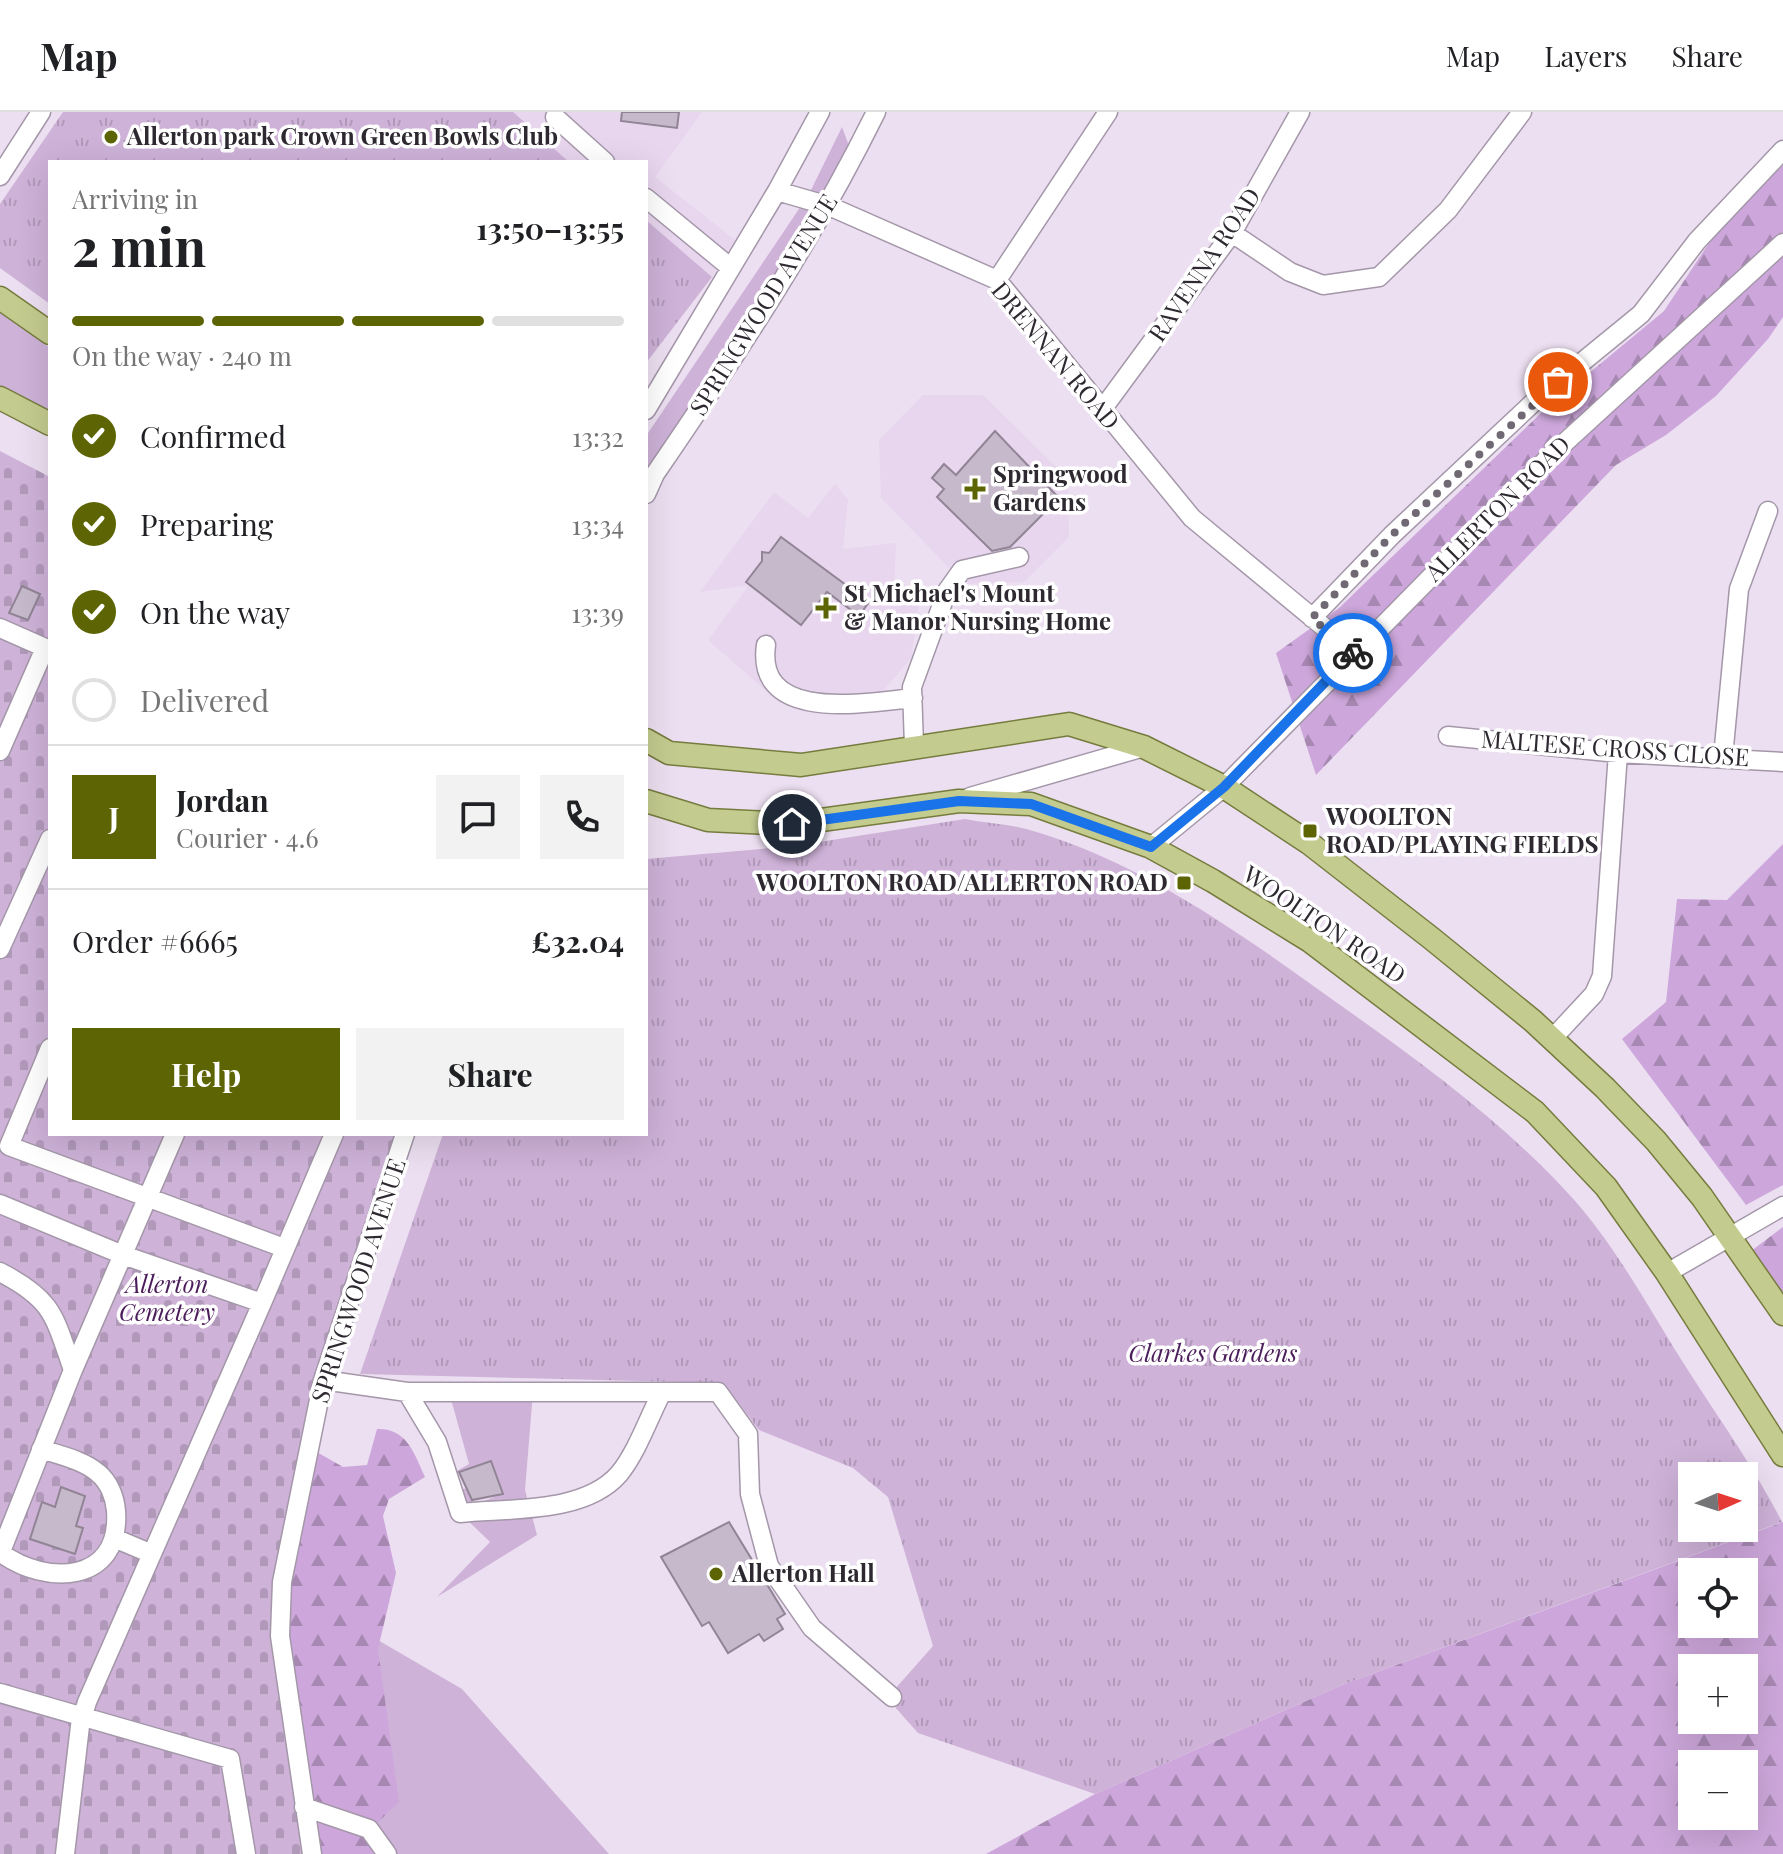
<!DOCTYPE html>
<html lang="en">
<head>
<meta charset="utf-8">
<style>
	:root { --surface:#fff; --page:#f2f2f2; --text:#202124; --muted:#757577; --line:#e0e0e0; --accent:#5c6403 }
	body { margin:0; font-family:"Playfair Display",serif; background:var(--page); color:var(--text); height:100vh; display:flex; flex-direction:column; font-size:30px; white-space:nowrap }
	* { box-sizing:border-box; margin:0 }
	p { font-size:26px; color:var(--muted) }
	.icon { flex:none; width:44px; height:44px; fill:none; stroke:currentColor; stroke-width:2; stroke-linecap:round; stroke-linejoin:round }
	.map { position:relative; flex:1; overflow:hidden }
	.side { position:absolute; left:48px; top:48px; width:600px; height:976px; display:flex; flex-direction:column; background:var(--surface); border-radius:0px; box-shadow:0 8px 32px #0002 }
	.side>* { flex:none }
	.needle { width:52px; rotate:87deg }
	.tools { position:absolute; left:1678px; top:1350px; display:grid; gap:16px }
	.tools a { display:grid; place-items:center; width:80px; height:80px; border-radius:0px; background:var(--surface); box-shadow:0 8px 32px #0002; font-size:40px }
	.pin { position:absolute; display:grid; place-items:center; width:68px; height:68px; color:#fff; margin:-34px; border:4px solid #fff; border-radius:50%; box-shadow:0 2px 8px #0007 }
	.courier { position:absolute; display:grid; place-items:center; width:80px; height:80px; margin:-40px; border:6px solid #1a73e8; border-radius:50%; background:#fff; color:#222; box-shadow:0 2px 10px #0007 }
	.head em { font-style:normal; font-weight:700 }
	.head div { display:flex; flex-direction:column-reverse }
	.head { display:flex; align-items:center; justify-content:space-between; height:136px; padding:0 24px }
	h1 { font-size:52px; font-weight:700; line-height:60px }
	.bar { display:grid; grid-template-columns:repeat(4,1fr); gap:12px 8px; align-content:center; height:96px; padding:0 24px }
	.bar i { height:10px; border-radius:6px; background:var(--line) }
	.bar .current { background:var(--accent) }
	.bar p { grid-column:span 4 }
	.line { display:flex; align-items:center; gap:20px; padding:0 24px; border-top:2px solid var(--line) }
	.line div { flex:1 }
	.round { display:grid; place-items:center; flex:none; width:84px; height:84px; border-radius:0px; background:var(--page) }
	ol { padding:0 24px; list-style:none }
	li { display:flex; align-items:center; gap:24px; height:88px }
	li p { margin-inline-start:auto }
	li .icon { padding:8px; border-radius:50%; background:var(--accent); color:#fff; stroke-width:4 }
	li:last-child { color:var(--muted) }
	li i { width:44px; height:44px; border:4px solid var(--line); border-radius:50% }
	.button { display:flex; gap:16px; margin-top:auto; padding:16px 24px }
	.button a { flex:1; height:92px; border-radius:0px; background:var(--accent); color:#fff; font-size:32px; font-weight:700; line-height:92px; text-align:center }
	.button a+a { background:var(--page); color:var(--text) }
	header { display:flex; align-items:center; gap:48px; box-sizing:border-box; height:112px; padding:0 40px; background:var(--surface); border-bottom:2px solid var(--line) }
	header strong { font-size:38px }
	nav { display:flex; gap:44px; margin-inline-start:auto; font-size:28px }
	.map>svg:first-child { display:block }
</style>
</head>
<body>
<header>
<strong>Map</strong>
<nav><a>Map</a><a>Layers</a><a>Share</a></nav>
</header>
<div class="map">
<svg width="1783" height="1742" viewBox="0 0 1783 1742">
	<defs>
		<pattern id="forest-firs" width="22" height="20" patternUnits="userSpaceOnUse" patternTransform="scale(2)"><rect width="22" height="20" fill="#cda7db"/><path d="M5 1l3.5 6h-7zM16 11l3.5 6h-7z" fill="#a788b2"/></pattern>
		<pattern id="cemetery-stones" width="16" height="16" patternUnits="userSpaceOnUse" patternTransform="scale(2)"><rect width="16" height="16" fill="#ceb2d8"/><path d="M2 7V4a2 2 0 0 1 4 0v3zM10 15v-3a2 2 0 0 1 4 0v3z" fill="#b199ba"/></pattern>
		<pattern id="park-tufts" width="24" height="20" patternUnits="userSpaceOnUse" patternTransform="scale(2)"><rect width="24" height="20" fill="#ceb2d8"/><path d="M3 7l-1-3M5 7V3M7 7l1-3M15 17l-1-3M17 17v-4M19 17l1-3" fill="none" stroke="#b199ba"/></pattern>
	</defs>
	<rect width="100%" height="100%" fill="#ecdff1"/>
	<path fill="#e8d5ee" d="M513,0h189l-47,65 80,63 -23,37 -66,-57v-58h-77z
		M923,283h60l85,84 1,58 -45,45 -59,2 -84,-86 -2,-58z
		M835,372l13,16 -5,49 53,-6 -2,43 28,-2 -11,74 -28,33 1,11 -92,-11 -12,12 -72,-63 41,-55 -49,7 74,-100 34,26z"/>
	<path fill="#ceb2d8" d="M842,15l10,27 -21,45 -21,-7z
		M801,94l18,9 -173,267v-46z
		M0,201l50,35v68l-50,-27z
		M449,1280h84l-8,98 12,45 -100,62 53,-55 -30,-29 -7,-21 14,-4 7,17 28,-11 -11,-33 -43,15 21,-12z
		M285,1474l177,103 147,165h-215l-22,-27z"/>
	<path fill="url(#forest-firs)" fill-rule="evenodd" d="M1783,53v152l-15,22 -52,57 -50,39 -50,30 -300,310 -40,-122 63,-45 202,-195 123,-102 53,-80z
		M1783,732v341l-37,20 -124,-166 44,-37 11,-103 50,1z
		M1783,1115v71l-32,-47z
		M377,1317c30,-1 37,24 48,48l-36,22 -6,17 13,57 -18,76 21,153 -26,25 21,27h-128l-46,-190 62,-232 61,35 24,-2z
		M1783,1410v332h-797l109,-60 247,-109zM1692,1460h52v52h-52zM1692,1556h52v52h-52zM1692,1652h52v52h-52z"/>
	<path fill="url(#cemetery-stones)" d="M0,339l50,26v657h346l-82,245 -41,203 -2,54 31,218h-302z"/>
	<path fill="url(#park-tufts)" fill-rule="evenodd" d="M63,0h450l56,50h-519v142l-50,-36v-64z
		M646,108l66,57 -66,86z
		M965,707c21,4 44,5 65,11 118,34 222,112 320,182 80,57 160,116 226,190 46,53 79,118 117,176 31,48 63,93 89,144l-440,163 -247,109 -177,-61 -31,-35 46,-52 -45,-149 -35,-29 -94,-38 -36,-47 -363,-9 83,-240h203v-275l148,-13zM1692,1364h52v52h-52z"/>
	<path fill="#c6b9cb" stroke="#918495" stroke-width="2" d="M622,0h57l-2,16 -56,-7z
		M995,319l64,67 -49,49 -18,4 -55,-54 7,-8 -12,-11 12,-14 12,11z
		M781,425l88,65 -10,14 -32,-24 -26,33 -55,-43 16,-21v-9l7,1z
		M22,474l18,8 -12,26 -19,-7z
		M491,1349l12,33 -31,6 -13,-28z
		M61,1375l24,9 -9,30 7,2 -8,26 -45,-15 12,-37 13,5z
		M729,1410l56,92 -8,5 6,10 -19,12 -5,-7 -31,19 -19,-31 -7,4 -41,-69z"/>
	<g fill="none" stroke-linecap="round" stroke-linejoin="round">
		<defs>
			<path id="minor" d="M555,5l50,45
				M0,64l41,-64
				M777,79l52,15 168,74 195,238 162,134
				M646,86l85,70
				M1232,121l58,39 33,13 56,-8 69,-67 74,-98
				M997,168l111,-168
				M646,298l131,-219 43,-79
				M1101,299l131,-178 68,-121
				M646,382l9,-20c80,-117 158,-234 221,-362
				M1312,506l80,-83 145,-136 104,-85 56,-73 86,-91
				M0,516l50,22
				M766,533c-11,78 98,58 147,53
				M1448,624l170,17 165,9
				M914,634l-2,-59 35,-96 15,-21 57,-13
				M0,639l45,-103
				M1723,645l16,-168 29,-78
				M970,685l174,-50
				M1151,735l73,-60 325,-330 234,-214
				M0,837l50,-110
				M1552,927l42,-45 8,-18 16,-223
				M50,936l-41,98 275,102
				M0,1092l123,51 139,48 72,-169
				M0,1160c54,28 54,44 73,98
				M1667,1161l116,-67
				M323,1268l84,12h255c-13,25 -25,60 -43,82 -35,40 -110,34 -159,39l-23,-71 -30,-50
				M662,1280h56l30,42 2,60 19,72 43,62 80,69
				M114,1426l38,16
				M1,1441c45,33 120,31 115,-42 -1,-14 -7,-29 -18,-38 -15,-13 -39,-18 -57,-24
				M0,1442l73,-184 102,-236
				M0,1581l230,66 16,95
				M304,1695l65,22 18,25
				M65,1742l15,-128 7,-24 175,-399
				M312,1742l-32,-218 2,-54 41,-202 82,-246"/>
			<path id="major" d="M0,186l50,35
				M0,286l50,26
				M646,628l23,13 132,12 268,-41 75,23 80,40 85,56 122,95 102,83 72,67 51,53 46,56 81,117
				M646,689l62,19 84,4 167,-23 72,3 120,43 62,34 97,60 225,171 71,75 61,86 116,182"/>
		</defs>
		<use href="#minor" stroke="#a497a9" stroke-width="21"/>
		<use href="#major" stroke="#767c3e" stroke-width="25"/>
		<use href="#minor" stroke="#fff" stroke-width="18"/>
		<use href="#major" stroke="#c4cb8f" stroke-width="22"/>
	</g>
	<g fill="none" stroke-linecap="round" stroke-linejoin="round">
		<path stroke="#706974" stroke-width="8" stroke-dasharray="0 14.4" d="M1353,541l-41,-35 80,-83 166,-153"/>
		<path stroke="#1a73e8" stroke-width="10" d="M792,712l167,-23 72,3 120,43 73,-60 129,-134"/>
	</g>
	<g fill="#5c6403" stroke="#fff" stroke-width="3">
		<circle cx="111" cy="25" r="8"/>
		<path d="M971 365h8v8h8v8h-8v8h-8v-8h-8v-8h8z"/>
		<path d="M822 484h8v8h8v8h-8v8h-8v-8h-8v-8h8z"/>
		<rect x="1302" y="711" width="16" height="16" rx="4"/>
		<rect x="1176" y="763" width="16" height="16" rx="4"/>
		<circle cx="716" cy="1462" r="8"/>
	</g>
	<g text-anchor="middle" stroke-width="7" stroke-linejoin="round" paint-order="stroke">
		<g font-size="24" font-weight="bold" fill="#2e2930" stroke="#fff" text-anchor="start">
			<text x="127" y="33">Allerton park Crown Green Bowls Club</text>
			<text x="993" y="371">Springwood<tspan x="993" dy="28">Gardens</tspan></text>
			<text x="844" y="490">St Michael's Mount<tspan x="844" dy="28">&amp; Manor Nursing Home</tspan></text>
			<text x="1326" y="713">WOOLTON<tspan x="1326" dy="28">ROAD/PLAYING FIELDS</tspan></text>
			<text x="1168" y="779" text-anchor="end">WOOLTON ROAD/ALLERTON ROAD</text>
			<text x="732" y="1470">Allerton Hall</text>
		</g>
		<g font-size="24" fill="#2e2930" stroke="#fff">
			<text transform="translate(1205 153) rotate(-56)" y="8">RAVENNA ROAD</text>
			<text transform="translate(764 193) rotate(-58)" y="8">SPRINGWOOD AVENUE</text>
			<text transform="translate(1055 244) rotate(50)" y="8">DRENNAN ROAD</text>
			<text transform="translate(1498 397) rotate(-45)" y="8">ALLERTON ROAD</text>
			<text transform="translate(1615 637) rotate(4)" y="8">MALTESE CROSS CLOSE</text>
			<text transform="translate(1324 813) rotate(34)" y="8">WOOLTON ROAD</text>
			<text transform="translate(359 1169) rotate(-72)" y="8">SPRINGWOOD AVENUE</text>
		</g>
		<g font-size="24" font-style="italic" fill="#4b1c5a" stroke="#fff">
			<text x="167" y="1181">Allerton<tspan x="167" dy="28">Cemetery</tspan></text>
			<text x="1213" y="1250">Clarkes Gardens</text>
		</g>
	</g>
</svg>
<div class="tools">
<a><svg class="needle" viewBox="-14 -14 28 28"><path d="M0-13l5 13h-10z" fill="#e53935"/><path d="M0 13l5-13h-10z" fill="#757577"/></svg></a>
<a><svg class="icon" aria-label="locate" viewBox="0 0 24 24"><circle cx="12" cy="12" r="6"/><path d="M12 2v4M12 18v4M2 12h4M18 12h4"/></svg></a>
<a>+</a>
<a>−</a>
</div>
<div class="pin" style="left:1558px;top:270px;background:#ea580c"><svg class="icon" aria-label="bag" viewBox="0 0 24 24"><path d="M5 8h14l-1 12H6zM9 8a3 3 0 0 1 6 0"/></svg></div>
<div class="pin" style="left:792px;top:712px;background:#1f2937"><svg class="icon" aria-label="home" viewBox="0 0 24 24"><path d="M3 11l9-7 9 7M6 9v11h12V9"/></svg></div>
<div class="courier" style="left:1353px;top:541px"><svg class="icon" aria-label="bike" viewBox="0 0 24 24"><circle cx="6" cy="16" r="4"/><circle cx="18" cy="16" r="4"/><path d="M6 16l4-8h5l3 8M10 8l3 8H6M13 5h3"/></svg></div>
<section class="side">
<div class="head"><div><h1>2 min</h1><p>Arriving in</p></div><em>13:50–13:55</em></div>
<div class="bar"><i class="current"></i><i class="current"></i><i class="current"></i><i></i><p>On the way · 240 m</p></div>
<ol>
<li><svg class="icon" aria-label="check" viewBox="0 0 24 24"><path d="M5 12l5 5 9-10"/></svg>Confirmed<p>13:32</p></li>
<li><svg class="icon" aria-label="check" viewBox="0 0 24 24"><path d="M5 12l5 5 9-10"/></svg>Preparing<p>13:34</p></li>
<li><svg class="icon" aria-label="check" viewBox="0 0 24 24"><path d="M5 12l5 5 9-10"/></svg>On the way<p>13:39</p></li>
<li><i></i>Delivered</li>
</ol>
<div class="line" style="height:144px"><b class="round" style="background:var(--accent);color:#fff">J</b><div><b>Jordan</b><p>Courier · 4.6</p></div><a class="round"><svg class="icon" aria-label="chat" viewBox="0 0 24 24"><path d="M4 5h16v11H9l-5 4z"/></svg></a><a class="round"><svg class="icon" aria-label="phone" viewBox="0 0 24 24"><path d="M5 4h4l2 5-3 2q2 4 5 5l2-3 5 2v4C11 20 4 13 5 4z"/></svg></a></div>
<div class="line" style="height:104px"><div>Order #6665</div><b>£32.04</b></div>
<div class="button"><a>Help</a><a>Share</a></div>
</section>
</div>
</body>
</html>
